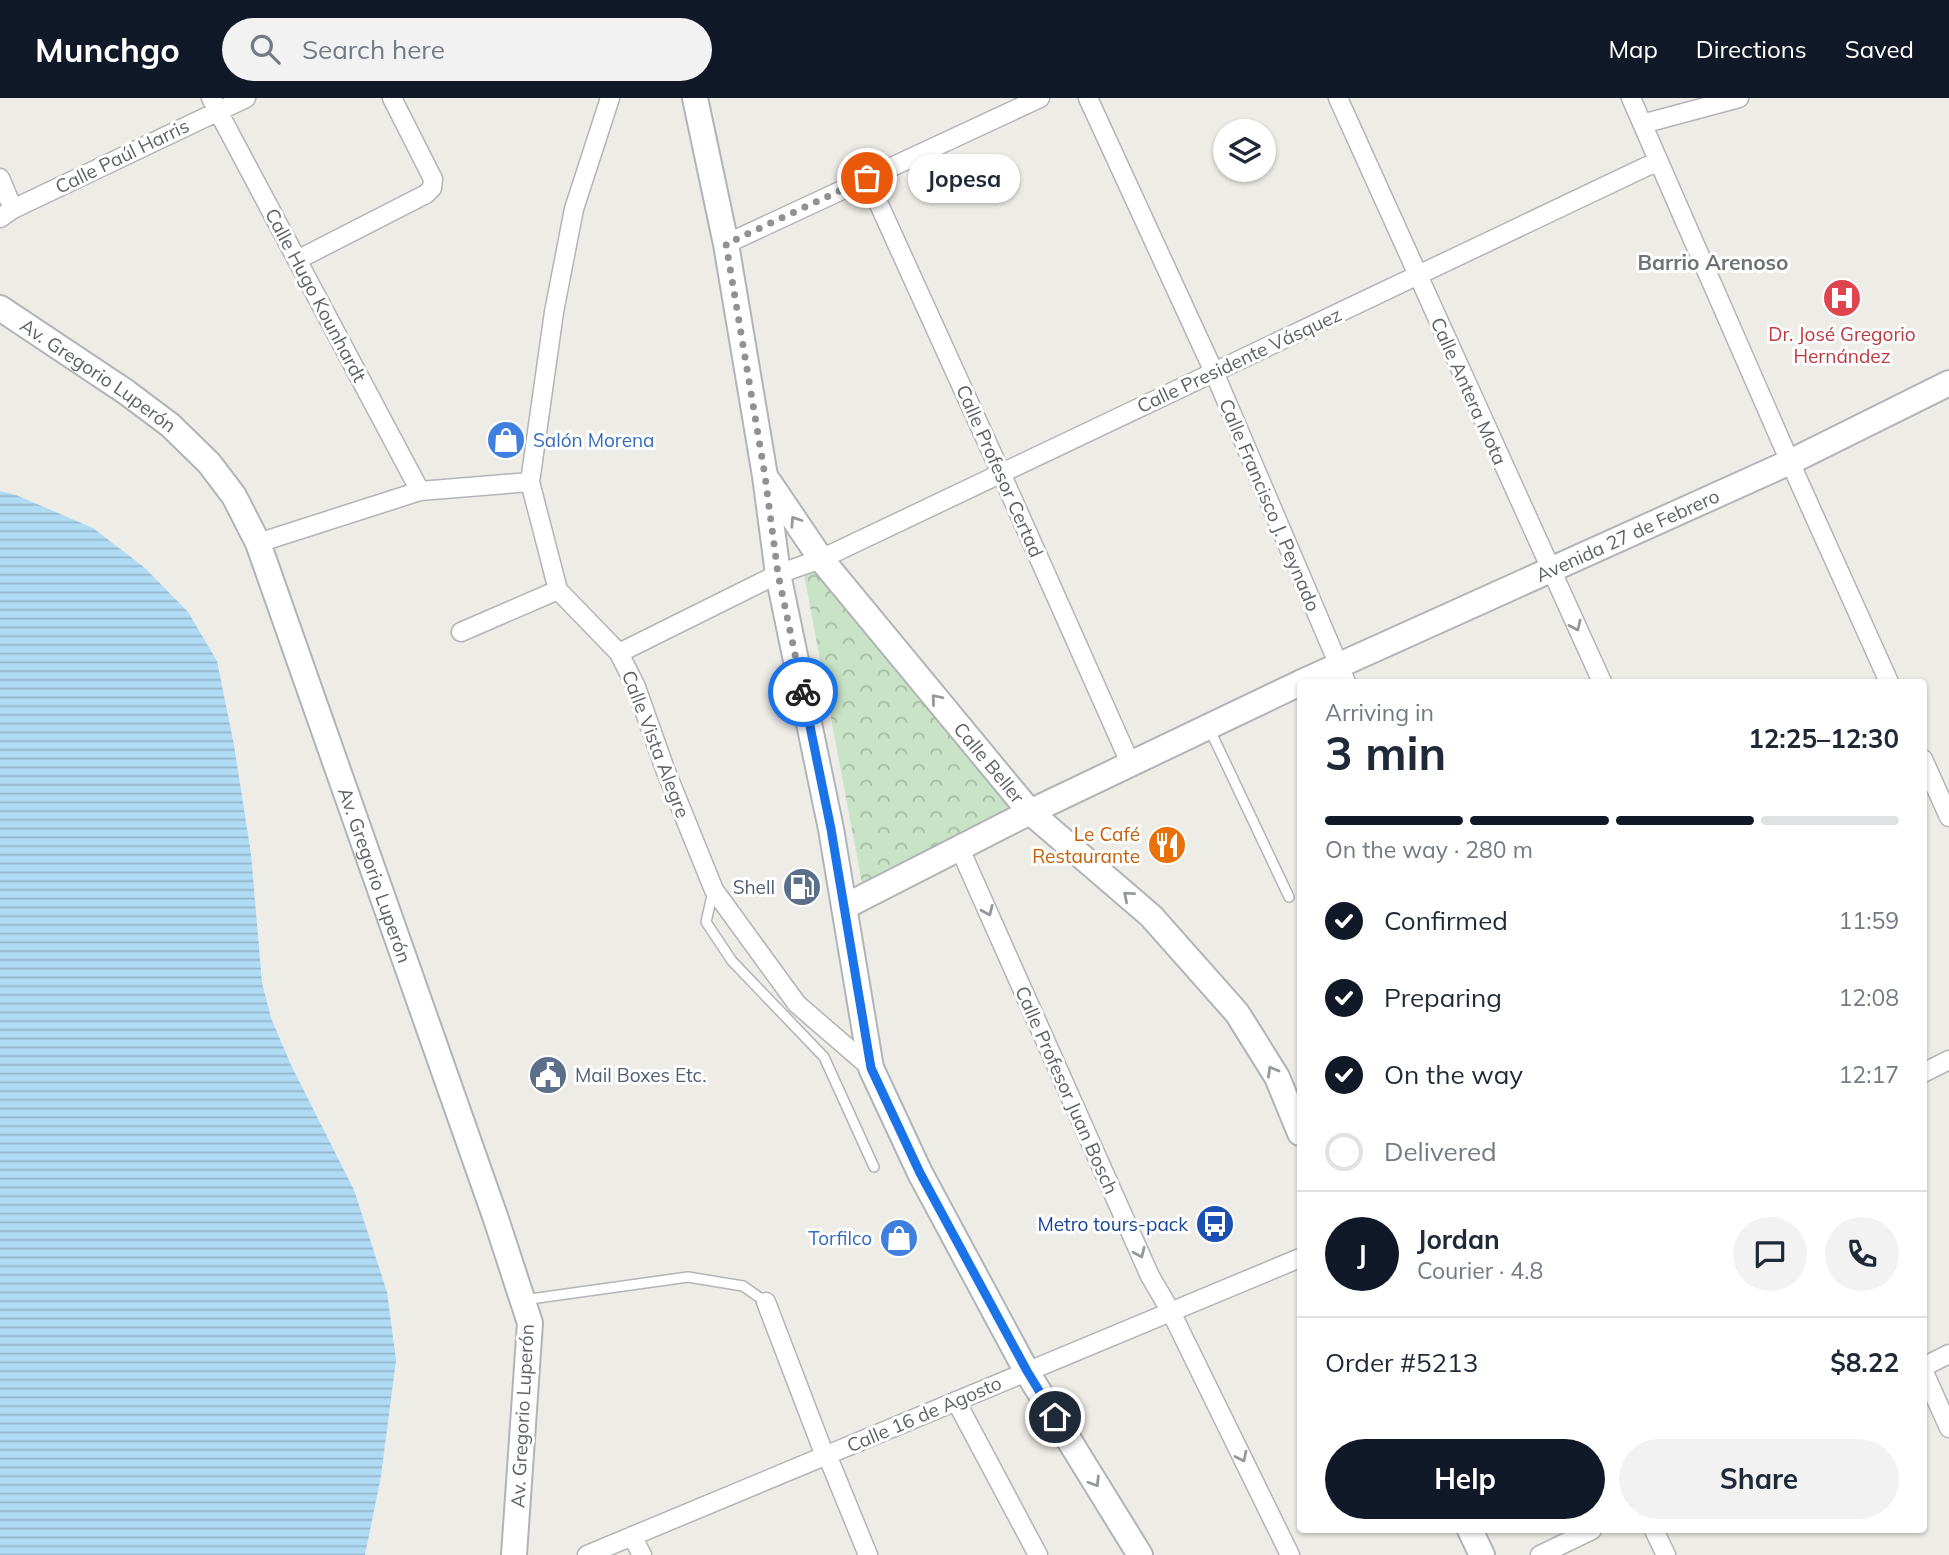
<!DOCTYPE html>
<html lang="en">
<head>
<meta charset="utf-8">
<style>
	:root { --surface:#fff; --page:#f2f2f3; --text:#1f2937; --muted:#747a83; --line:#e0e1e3; --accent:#111827 }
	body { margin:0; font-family:Mulish,sans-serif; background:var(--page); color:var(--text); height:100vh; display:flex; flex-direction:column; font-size:26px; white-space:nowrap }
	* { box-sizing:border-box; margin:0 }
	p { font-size:23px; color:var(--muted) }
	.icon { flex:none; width:38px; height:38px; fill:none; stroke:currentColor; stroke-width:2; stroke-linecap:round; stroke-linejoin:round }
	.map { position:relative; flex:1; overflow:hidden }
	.drawer { position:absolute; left:1297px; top:581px; width:630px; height:854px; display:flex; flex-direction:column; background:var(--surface); border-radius:7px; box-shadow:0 2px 5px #0004 }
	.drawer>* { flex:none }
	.controls { position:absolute; left:1213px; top:21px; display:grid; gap:14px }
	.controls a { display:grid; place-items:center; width:63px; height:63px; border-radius:50%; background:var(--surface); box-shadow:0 2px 5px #0004; font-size:35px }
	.pin { position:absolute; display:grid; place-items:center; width:60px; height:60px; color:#fff; margin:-30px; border:4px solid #fff; border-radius:50%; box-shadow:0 2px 7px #0007 }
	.courier { position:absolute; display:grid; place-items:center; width:70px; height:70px; margin:-35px; border:5px solid #1a73e8; border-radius:50%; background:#fff; color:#222; box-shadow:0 2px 9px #0007 }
	.bubble { position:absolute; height:49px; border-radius:24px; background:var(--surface); box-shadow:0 2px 5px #0004; font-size:23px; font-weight:700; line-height:49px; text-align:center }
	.overview em { font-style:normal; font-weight:700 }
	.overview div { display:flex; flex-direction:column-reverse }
	.overview { display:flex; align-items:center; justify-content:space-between; height:119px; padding:0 28px }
	h1 { font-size:46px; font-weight:700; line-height:52px }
	.bar { display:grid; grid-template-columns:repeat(4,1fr); gap:10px 7px; align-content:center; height:84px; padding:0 28px }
	.bar i { height:9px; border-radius:5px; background:var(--line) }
	.bar .selected { background:var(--accent) }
	.bar p { grid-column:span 4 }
	.line { display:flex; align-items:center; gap:18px; padding:0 28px; border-top:2px solid var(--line) }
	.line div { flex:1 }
	.round { display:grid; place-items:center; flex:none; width:74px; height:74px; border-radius:37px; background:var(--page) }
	ol { padding:0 28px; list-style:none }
	li { display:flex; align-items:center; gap:21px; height:77px }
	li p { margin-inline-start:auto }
	li .icon { padding:7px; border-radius:50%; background:var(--accent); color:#fff; stroke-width:4 }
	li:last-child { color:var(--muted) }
	li i { width:38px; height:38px; border:4px solid var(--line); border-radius:50% }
	.button { display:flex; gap:14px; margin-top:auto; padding:14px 28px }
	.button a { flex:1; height:80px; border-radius:42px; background:var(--accent); color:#fff; font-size:28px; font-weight:700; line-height:80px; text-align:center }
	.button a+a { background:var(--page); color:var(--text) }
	header { display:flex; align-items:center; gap:42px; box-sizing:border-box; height:98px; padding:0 35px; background:var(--accent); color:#fff }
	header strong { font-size:33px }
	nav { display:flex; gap:38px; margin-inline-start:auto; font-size:24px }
	.search { width:490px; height:63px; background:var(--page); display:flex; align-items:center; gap:18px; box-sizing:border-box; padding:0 24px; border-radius:38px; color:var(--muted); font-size:26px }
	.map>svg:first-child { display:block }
</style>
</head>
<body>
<header>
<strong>Munchgo</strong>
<div class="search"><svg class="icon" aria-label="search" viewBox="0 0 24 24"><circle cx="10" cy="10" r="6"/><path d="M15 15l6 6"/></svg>Search here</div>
<nav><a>Map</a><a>Directions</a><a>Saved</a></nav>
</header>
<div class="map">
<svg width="1949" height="1457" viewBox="0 0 1949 1457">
	<defs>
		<pattern id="forest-crowns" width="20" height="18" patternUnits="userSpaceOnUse" patternTransform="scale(1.75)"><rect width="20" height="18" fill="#c8e3c6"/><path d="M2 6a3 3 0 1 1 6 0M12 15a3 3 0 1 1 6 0" fill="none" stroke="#a6bba4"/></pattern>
		<pattern id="water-rules" width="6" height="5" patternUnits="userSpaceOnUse" patternTransform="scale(1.75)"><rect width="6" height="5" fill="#b0dbf5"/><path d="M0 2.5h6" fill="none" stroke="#92b5ca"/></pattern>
	</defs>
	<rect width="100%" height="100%" fill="#eeece7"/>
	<path fill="url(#forest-crowns)" d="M794,423l224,287 -156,75z"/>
	<path fill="url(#water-rules)" d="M0,393l16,4 77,33 52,40 43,44 29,49 17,84 17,109 11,129 9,35 20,47 63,125 33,102 9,68 -15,116 -16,79h-365z"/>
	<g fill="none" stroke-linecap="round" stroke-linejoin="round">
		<defs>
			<path id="lane" d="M1209,630l80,169
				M713,793l-7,31 26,39 92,96 50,110
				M523,1202l165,-23 55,9 23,16"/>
			<path id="street" d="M211,0l209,393
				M610,0l-36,111 -20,103 -24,170 28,108 61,63 17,34 29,82 49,121 83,114 74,64
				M1088,0l126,274 132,310
				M1338,0l264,584
				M1631,0l159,364 99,220
				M1642,26l97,-26
				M0,80l13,31
				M867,80l134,295 130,292
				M0,120l13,-9 233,-111
				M726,146l314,-146
				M297,162l129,-66 6,-6 1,-9 -41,-81
				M258,445l162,-52 110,-9
				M461,534l97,-42
				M619,555l159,-79 43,-15 837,-398
				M1923,661l26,58
				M960,751l190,427 21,36 119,243
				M1923,975l26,-13
				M766,1204l59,154 5,6 38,93
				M1923,1269l26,-13
				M1923,1272l26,58
				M956,1303l82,154
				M1654,1432l12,25
				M632,1438l10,19
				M587,1457l713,-297
				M1540,1457l52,-25"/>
			<g id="secondary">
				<path d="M695,0l31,146 39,232 13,98 53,255 40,239 49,105 107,199 113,183"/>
				<path id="s1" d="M0,210l126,84 44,33 39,38 25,33 24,47 238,676 34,104 -16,232"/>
				<path id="s2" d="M769,384l52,77 209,253 121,104 86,97 40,64 23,56"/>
				<path id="s3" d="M1302,584l488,-220 159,-79"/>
				<path d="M844,809l186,-95 270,-129"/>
				<path d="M1470,1432l12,25"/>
			</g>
		</defs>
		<use href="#lane" stroke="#b2b4b7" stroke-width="12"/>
		<use href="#street" stroke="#b2b4b7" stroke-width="21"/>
		<use href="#secondary" stroke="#b1b4b7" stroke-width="28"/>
		<use href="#lane" stroke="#fff" stroke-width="9"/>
		<use href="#street" stroke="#fff" stroke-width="18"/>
		<use href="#secondary" stroke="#fff" stroke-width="24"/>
	</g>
	<defs><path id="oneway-chevron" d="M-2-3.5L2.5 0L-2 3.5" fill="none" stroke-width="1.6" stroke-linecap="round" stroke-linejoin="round" transform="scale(1.75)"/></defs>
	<g stroke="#96999b">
		<use href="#oneway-chevron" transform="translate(795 423) rotate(-124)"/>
		<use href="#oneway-chevron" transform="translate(1576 528) rotate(65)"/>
		<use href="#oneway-chevron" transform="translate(936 601) rotate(-130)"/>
		<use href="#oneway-chevron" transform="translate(1128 798) rotate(-139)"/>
		<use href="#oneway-chevron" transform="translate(988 813) rotate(66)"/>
		<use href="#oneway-chevron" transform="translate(1272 973) rotate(-120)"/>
		<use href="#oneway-chevron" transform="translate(1140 1155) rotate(66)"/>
		<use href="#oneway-chevron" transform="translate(1242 1359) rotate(64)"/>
		<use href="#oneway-chevron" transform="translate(1095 1384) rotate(58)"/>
	</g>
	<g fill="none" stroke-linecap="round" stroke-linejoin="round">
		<path stroke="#909292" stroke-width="7" stroke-dasharray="0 12.6" d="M803,594l-25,-118 -13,-98 -39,-232 141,-66"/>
		<path stroke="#1a73e8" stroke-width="9" d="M803,594l28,137 40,239 49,105 107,198 28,46"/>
	</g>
	<defs>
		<symbol id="hospital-disc" viewBox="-11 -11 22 22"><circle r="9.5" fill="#e0444e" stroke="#fff"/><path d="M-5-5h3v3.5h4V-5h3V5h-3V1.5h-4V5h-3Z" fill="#fff"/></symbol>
		<symbol id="shop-disc" viewBox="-11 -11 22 22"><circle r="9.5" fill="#3f7fe0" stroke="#fff"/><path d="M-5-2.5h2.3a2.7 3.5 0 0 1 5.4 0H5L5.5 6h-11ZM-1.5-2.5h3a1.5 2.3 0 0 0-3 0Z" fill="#fff"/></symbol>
		<symbol id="restaurant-disc" viewBox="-11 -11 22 22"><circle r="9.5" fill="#e8710a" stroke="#fff"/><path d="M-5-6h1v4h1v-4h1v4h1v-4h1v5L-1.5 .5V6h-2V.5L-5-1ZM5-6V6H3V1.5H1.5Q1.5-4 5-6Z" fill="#fff"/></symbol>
		<symbol id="fuel-disc" viewBox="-11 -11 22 22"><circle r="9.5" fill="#5c6f8a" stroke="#fff"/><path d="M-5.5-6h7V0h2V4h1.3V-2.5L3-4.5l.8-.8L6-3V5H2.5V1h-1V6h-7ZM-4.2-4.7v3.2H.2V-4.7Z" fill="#fff"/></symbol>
		<symbol id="civic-disc" viewBox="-11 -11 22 22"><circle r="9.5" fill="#5c6f8a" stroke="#fff"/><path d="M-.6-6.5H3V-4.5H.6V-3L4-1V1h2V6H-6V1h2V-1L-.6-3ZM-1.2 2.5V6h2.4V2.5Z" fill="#fff"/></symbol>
		<symbol id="bus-disc" viewBox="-11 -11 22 22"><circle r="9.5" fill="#1a4fb4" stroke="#fff"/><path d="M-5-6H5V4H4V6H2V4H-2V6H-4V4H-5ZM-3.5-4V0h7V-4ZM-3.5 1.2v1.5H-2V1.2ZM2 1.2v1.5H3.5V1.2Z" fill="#fff"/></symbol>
	</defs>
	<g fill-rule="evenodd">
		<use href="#hospital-disc" x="1820" y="178" width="44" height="44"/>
		<use href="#shop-disc" x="484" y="320" width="44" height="44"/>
		<use href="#restaurant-disc" x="1145" y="725" width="44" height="44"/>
		<use href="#fuel-disc" x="780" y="767" width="44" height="44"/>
		<use href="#civic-disc" x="526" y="955" width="44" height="44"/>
		<use href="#bus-disc" x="1193" y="1104" width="44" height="44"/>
		<use href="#shop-disc" x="877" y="1118" width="44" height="44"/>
	</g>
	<g text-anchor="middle" stroke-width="6" stroke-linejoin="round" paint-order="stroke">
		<g font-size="19" fill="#5e6265" stroke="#fff">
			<text transform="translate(122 58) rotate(-26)" y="7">Calle Paúl Harris</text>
			<text transform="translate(316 197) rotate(62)" y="7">Calle Hugo Kounhardt</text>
			<text transform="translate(1239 262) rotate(-25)" y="7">Calle Presidente Vásquez</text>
			<text dy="7" stroke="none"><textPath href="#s1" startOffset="119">Av. Gregorio Luperón</textPath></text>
			<text transform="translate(1469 293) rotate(66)" y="7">Calle Antera Mota</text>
			<text transform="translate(1000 373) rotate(66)" y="7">Calle Profesor Certad</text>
			<text transform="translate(1270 407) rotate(67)" y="7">Calle Francisco J. Peynado</text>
			<text dy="7" stroke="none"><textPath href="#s3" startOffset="357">Avenida 27 de Febrero</textPath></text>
			<text transform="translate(656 646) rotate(69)" y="7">Calle Vista Alegre</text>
			<text dy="7" stroke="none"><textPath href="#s2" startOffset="357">Calle Beller</textPath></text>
			<text dy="7" stroke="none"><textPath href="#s1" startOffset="707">Av. Gregorio Luperón</textPath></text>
			<text transform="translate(1067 992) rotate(66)" y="7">Calle Profesor Juan Bosch</text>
			<text transform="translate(924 1316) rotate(-23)" y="7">Calle 16 de Agosto</text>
			<text transform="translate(522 1318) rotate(-87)" y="7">Av. Gregorio Luperón</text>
		</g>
		<g font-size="19" fill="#be3a42" stroke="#fff">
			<text x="1842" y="243">Dr. José Gregorio<tspan x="1842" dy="22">Hernández</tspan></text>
		</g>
		<g font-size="19" fill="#366cbe" stroke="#fff" text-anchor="start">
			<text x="533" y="349">Salón Morena</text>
			<text x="872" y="1147" text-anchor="end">Torfilco</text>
		</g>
		<g font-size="19" fill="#c56008" stroke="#fff" text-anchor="end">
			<text x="1140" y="743">Le Café<tspan x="1140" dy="22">Restaurante</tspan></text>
		</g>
		<g font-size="19" fill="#4e5e75" stroke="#fff" text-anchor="end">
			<text x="775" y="796">Shell</text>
			<text x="575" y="984" text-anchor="start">Mail Boxes Etc.</text>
		</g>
		<g font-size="19" fill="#164399" stroke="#fff" text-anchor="end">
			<text x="1188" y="1133">Metro tours-pack</text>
		</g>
		<g font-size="21" font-weight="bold" fill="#6f7377" stroke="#fff">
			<text x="1713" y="172">Barrio Arenoso</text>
		</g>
	</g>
</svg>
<div class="controls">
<a><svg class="icon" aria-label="layers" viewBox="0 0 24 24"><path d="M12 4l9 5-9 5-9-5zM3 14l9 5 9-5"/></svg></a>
</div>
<div class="pin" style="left:867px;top:80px;background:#ea580c"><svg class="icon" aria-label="bag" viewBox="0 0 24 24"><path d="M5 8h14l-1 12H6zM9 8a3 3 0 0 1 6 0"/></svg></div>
<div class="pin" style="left:1055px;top:1319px;background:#1f2937"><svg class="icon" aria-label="home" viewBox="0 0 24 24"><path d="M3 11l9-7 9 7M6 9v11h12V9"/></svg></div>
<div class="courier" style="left:803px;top:594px"><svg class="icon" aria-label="bike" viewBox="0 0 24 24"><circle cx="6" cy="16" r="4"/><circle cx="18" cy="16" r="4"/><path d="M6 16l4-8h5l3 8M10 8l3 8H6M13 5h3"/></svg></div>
<div class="bubble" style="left:908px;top:56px;width:112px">Jopesa</div>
<section class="drawer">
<div class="overview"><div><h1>3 min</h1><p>Arriving in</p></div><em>12:25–12:30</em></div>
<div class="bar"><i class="selected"></i><i class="selected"></i><i class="selected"></i><i></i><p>On the way · 280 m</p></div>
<ol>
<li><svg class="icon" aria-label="check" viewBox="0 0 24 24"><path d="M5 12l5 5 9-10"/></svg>Confirmed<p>11:59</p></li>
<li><svg class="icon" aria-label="check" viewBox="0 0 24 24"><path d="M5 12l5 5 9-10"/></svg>Preparing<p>12:08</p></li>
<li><svg class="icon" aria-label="check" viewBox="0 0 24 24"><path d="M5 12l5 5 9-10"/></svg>On the way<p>12:17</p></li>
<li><i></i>Delivered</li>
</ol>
<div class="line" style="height:126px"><b class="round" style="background:var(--accent);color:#fff">J</b><div><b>Jordan</b><p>Courier · 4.8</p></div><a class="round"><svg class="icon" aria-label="chat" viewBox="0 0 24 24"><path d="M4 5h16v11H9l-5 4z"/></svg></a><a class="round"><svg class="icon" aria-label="phone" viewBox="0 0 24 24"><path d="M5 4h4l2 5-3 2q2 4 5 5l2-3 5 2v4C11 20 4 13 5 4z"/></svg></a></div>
<div class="line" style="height:91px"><div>Order #5213</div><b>$8.22</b></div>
<div class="button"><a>Help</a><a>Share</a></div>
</section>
</div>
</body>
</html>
